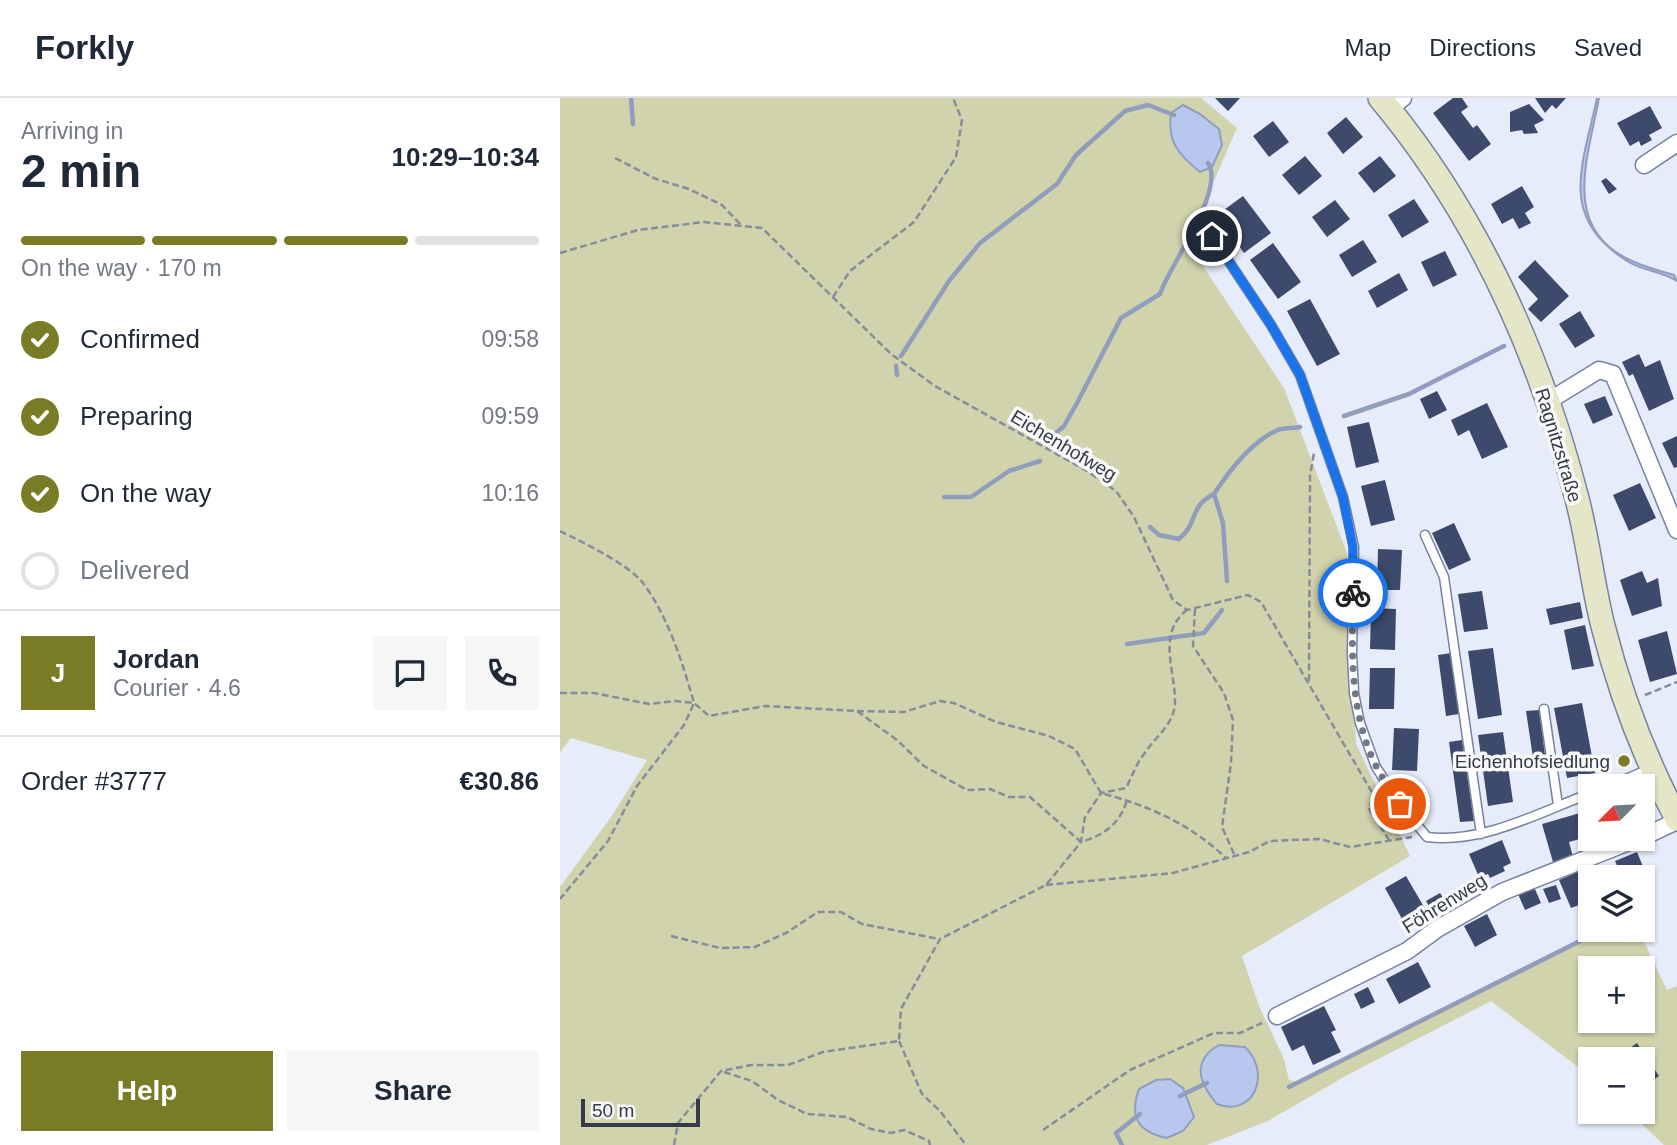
<!DOCTYPE html>
<html lang="en">
<head>
<meta charset="utf-8">
<style>
	:root { --surface:#fff; --page:#f6f6f7; --text:#1f2937; --muted:#747a83; --line:#e0e1e3; --accent:#797c25 }
	body { margin:0; font-family:Arial,sans-serif; background:var(--page); color:var(--text); height:100vh; display:flex; flex-direction:column; font-size:26px; white-space:nowrap }
	* { box-sizing:border-box; margin:0 }
	p { font-size:23px; color:var(--muted) }
	.icon { flex:none; width:38px; height:38px; fill:none; stroke:currentColor; stroke-width:2; stroke-linecap:round; stroke-linejoin:round }
	.map { position:relative; flex:1; overflow:hidden }
	.drawer { display:flex; flex-direction:column; background:var(--surface); width:560px }
	.drawer>* { flex:none }
	.needle { width:46px; rotate:246deg }
	.fabs { position:absolute; left:1018px; top:676px; display:grid; gap:14px }
	.fabs a { display:grid; place-items:center; width:77px; height:77px; border-radius:0px; background:var(--surface); box-shadow:0 2px 5px #0004; font-size:35px }
	.scale { position:absolute; left:21px; bottom:18px; width:119px; box-sizing:border-box; padding-left:7px; border:4px solid #353a48; border-top:0; font-size:19px; line-height:24px; white-space:nowrap; color:#353a48; -webkit-text-stroke:5px #f9f9f9; paint-order:stroke }
	.pin { position:absolute; display:grid; place-items:center; width:60px; height:60px; color:#fff; margin:-30px; border:4px solid #fff; border-radius:50%; box-shadow:0 2px 7px #0007 }
	.courier { position:absolute; display:grid; place-items:center; width:70px; height:70px; margin:-35px; border:5px solid #1a73e8; border-radius:50%; background:#fff; color:#222; box-shadow:0 2px 9px #0007 }
	.overview em { font-style:normal; font-weight:600 }
	.overview div { display:flex; flex-direction:column-reverse }
	.overview { display:flex; align-items:center; justify-content:space-between; height:119px; padding:0 21px }
	h1 { font-size:46px; font-weight:600; line-height:52px }
	.bar { display:grid; grid-template-columns:repeat(4,1fr); gap:10px 7px; align-content:center; height:84px; padding:0 21px }
	.bar i { height:9px; border-radius:5px; background:var(--line) }
	.bar .on { background:var(--accent) }
	.bar p { grid-column:span 4 }
	.line { display:flex; align-items:center; gap:18px; padding:0 21px; border-top:2px solid var(--line) }
	.line div { flex:1 }
	.round { display:grid; place-items:center; flex:none; width:74px; height:74px; border-radius:0px; background:var(--page) }
	ol { padding:0 21px; list-style:none }
	li { display:flex; align-items:center; gap:21px; height:77px }
	li p { margin-inline-start:auto }
	li .icon { padding:7px; border-radius:50%; background:var(--accent); color:#fff; stroke-width:4 }
	li:last-child { color:var(--muted) }
	li i { width:38px; height:38px; border:4px solid var(--line); border-radius:50% }
	.primary-button { display:flex; gap:14px; margin-top:auto; padding:14px 21px }
	.primary-button a { flex:1; height:80px; border-radius:0px; background:var(--accent); color:#fff; font-size:28px; font-weight:600; line-height:80px; text-align:center }
	.primary-button a+a { background:var(--page); color:var(--text) }
	header { display:flex; align-items:center; gap:42px; box-sizing:border-box; height:98px; padding:0 35px; background:var(--surface); border-bottom:2px solid var(--line) }
	header strong { font-size:33px }
	nav { display:flex; gap:38px; margin-inline-start:auto; font-size:24px }
	main { display:flex; flex:1; min-height:0 }
	.map>svg:first-child { display:block }
</style>
</head>
<body>
<header>
<strong>Forkly</strong>
<nav><a>Map</a><a>Directions</a><a>Saved</a></nav>
</header>
<main>
<section class="drawer">
<div class="overview"><div><h1>2 min</h1><p>Arriving in</p></div><em>10:29–10:34</em></div>
<div class="bar"><i class="on"></i><i class="on"></i><i class="on"></i><i></i><p>On the way · 170 m</p></div>
<ol>
<li><svg class="icon" aria-label="check" viewBox="0 0 24 24"><path d="M5 12l5 5 9-10"/></svg>Confirmed<p>09:58</p></li>
<li><svg class="icon" aria-label="check" viewBox="0 0 24 24"><path d="M5 12l5 5 9-10"/></svg>Preparing<p>09:59</p></li>
<li><svg class="icon" aria-label="check" viewBox="0 0 24 24"><path d="M5 12l5 5 9-10"/></svg>On the way<p>10:16</p></li>
<li><i></i>Delivered</li>
</ol>
<div class="line" style="height:126px"><b class="round" style="background:var(--accent);color:#fff">J</b><div><b>Jordan</b><p>Courier · 4.6</p></div><a class="round"><svg class="icon" aria-label="chat" viewBox="0 0 24 24"><path d="M4 5h16v11H9l-5 4z"/></svg></a><a class="round"><svg class="icon" aria-label="phone" viewBox="0 0 24 24"><path d="M5 4h4l2 5-3 2q2 4 5 5l2-3 5 2v4C11 20 4 13 5 4z"/></svg></a></div>
<div class="line" style="height:91px"><div>Order #3777</div><b>€30.86</b></div>
<div class="primary-button"><a>Help</a><a>Share</a></div>
</section>
<div class="map">
<svg width="1117" height="1047" viewBox="0 0 1117 1047">
	<rect width="100%" height="100%" fill="#e6ecfa"/>
	<path fill="#d0d3ac" fill-rule="evenodd" d="M0,0h641l36,30 -50,114 97,146 63,165 9,191 54,112 -168,100 17,50 25,53 5,21 10,2 305,-153h34l29,61 10,-4v159h-13l-36,-34h15v-52h-52v18l-100,-76 -142,73 -81,47 -61,24h-647v-258l51,-70 36,-57 -76,-22 -11,14zM1031,870h52v52h-52z"/>
	<path fill="#b7c7ee" stroke="#909dbc" stroke-width="2" d="M1037,0h2c-11,60 -39,131 33,163 13,6 28,10 42,14l3,6c-15,-10 -35,-10 -50,-20 -70,-44 -44,-96 -30,-163z
		M623,7l17,9 19,15 3,16 -10,22 -12,5c-22,-18 -33,-30 -29,-59z
		M659,947l26,2c27,26 9,71 -28,57 -18,-21 -26,-43 2,-59z
		M610,981l13,9 11,29 -11,14 -16,7c-29,-6 -38,-21 -28,-49l17,-9z"/>
	<g fill="none" stroke-linecap="round" stroke-linejoin="round">
		<path stroke="#909dbc" stroke-width="4.5" d="M71,0l2,26
			M341,258l48,-75 31,-38 77,-59 19,-29 49,-44 23,-6 26,10
			M336,268l1,9
			M784,318l65,-22 95,-48
			M487,343l17,-15 13,-23 44,-85 39,-24c9,-28 66,-104 48,-131
			M384,399h27l38,-26 31,-10
			M590,429l9,8 20,4c20,-16 9,-32 35,-45
			M667,483l-4,-58 -9,-29c15,-23 38,-53 64,-64 6,-2 16,-2 22,-3
			M567,546l77,-11 18,-23
			M729,989l315,-158
			M620,998l27,-13
			M562,1047l-6,-12 24,-19"/>
	</g>
	<path fill="#3d4a6b" d="M655,0h25l-12,13z
		M893,0h9l6,9 -7,5 12,16 4,-3 14,19 -22,17 -36,-48z
		M975,0h31l-10,11 -4,-4 -7,8z
		M969,6l15,16 -10,5 4,8 -14,1 -2,-4 -12,2v-20z
		M1090,8l12,22 -13,7 3,5 -11,6 -2,-5 -9,5 -13,-23z
		M786,19l17,20 -20,17 -16,-21z
		M713,23l16,21 -20,15 -16,-21z
		M745,58l17,20 -23,19 -17,-20z
		M820,58l16,20 -22,17 -16,-20z
		M1046,80l11,11 -8,5 -8,-13z
		M962,88l12,21 -9,6 6,10 -12,6 -6,-11 -11,6 -11,-20z
		M683,98l28,37 -27,20 -27,-38z
		M854,101l15,23 -27,16 -14,-23z
		M775,102l15,19 -23,18 -15,-20z
		M803,142l14,22 -25,15 -13,-22z
		M713,145l28,39 -23,17 -28,-39z
		M885,153l12,24 -24,12 -12,-25z
		M975,162l34,36 -28,26 -13,-13 10,-10 -20,-22z
		M839,175l9,17 -31,18 -9,-17z
		M750,201l30,55 -23,12 -30,-55z
		M1020,213l15,25 -20,12 -16,-24z
		M1079,256l6,13 15,-7 14,39 -25,12 -16,-37 -4,2 -7,-14z
		M877,293l10,19 -18,9 -9,-20z
		M1045,298l8,19 -20,9 -9,-20z
		M927,305l21,44 -26,12 -13,-29 -11,6 -7,-16z
		M809,324l10,40 -23,6 -9,-41z
		M1117,338v31l-3,1 -12,-25z
		M825,382l10,40 -24,6 -10,-40z
		M1080,385l16,35 -27,13 -16,-36z
		M894,425l17,37 -22,10 -17,-37z
		M818,451l24,1 -2,40h-23z
		M1082,473l5,12 11,-5 4,28 -30,10 -12,-36z
		M922,493l6,38 -24,3 -6,-38z
		M1020,504l3,16 -33,7 -4,-16z
		M811,510l25,1 -1,41 -25,-1z
		M1025,527l9,41 -22,4 -8,-40z
		M1107,533l10,43 -27,8 -12,-42z
		M933,550l9,67 -24,4 -10,-68z
		M891,555l8,61 -13,2 -8,-61z
		M810,570h25l-1,41h-25z
		M1022,605l13,70 -28,5 -13,-70z
		M979,612l8,59 -12,2 -9,-60z
		M834,630l25,1 -2,42 -25,-1z
		M943,634l10,70 -25,4 -10,-71z
		M902,642l12,81 -14,1 -11,-80z
		M1065,655l5,13 -8,3 -5,-13z
		M1020,715l7,24 -18,5 4,15 -20,5 -11,-38z
		M942,742l9,23 -8,4 2,4 -15,7 -2,-4 -9,3 -10,-23z
		M1077,754l12,29 -6,2v-6h-21l-7,-16z
		M1018,774l12,29 -19,7 -12,-28z
		M846,778l18,31 -22,12 -17,-31z
		M996,787l5,14 -12,4 -6,-14z
		M974,789l7,16 -16,7 -7,-16z
		M880,795l7,11 -14,9 -7,-12z
		M927,816l10,21 -22,12 -11,-21z
		M858,864l13,25 -32,17 -13,-25z
		M808,889l7,15 -14,7 -7,-15z
		M764,908l12,24 -5,2 10,20 -28,13 -9,-20 -12,6 -11,-24z
		M1077,945l22,33 -16,11v-28h-19l-3,-5z"/>
	<g fill="none" stroke-linecap="round" stroke-linejoin="round">
		<defs>
			<path id="lane" d="M652,138l59,89 29,50 43,122 11,50 -2,106 2,40 6,30 16,44 24,37 27,33c56,7 113,-25 164,-44
				M865,437l19,42 37,257
				M984,611l14,96
				M1050,688l39,-17"/>
			<path id="street" d="M829,11l14,-11
				M1084,67l33,-22
				M987,304l52,-32 14,4 64,156
				M1083,739l34,-16
				M717,918l130,-65 30,-22 65,-37 137,-54"/>
			<path id="secondary" d="M820,0c96,115 159,254 196,397 12,43 16,88 27,131 17,67 41,131 74,193"/>
		</defs>
		<use href="#lane" stroke="#7582a1" stroke-width="11"/>
		<use href="#street" stroke="#7582a1" stroke-width="19"/>
		<use href="#secondary" stroke="#7582a1" stroke-width="26"/>
		<path stroke="#878c9a" stroke-width="2.5" stroke-dasharray="7 3.5" stroke-linecap="butt" d="M55,60l41,21 33,10 33,16 19,20
			M0,155l78,-23 66,-8 58,6 129,126 44,32 152,85 29,20 18,26 39,83 14,10 61,-15 13,7 123,211 17,17 6,1
			M273,199l17,-26 64,-49 42,-65 6,-37 -9,-22
			M0,433c22,11 68,33 83,52 25,33 40,81 51,120l-10,22 -47,61 -29,55 -48,58
			M635,511l-2,37 31,47 9,27 -2,43 -9,64 13,29
			M749,583l1,-205 4,-23
			M0,595h34l55,11 26,-3 19,2 15,13 56,-10 92,5 40,29 27,26 43,24 23,-1 19,8h21l51,45c23,-7 39,-18 46,-42
			M1085,597l32,-13
			M297,613l47,1 36,-11 14,2 42,19 53,14 26,13 26,44c48,13 88,30 125,65
			M814,702l-6,7 21,33
			M486,787l127,-12 76,-21 21,-11 49,-2 31,8 62,-10
			M111,838l49,12 35,-1 31,-14 32,-21h23l21,12 77,15
			M339,943l23,53 18,17 26,34
			M164,974l28,9 26,19 29,14 40,3 24,12 20,4 13,-3 25,11 1,4
			M483,1032l87,-60 84,-37h26l22,-10
			M114,1047l4,-22 43,-52 30,-6h37l35,-13 76,-11 2,-32 39,-70 106,-54 35,-43 4,-25 16,-24 25,-5c6,-11 10,-24 18,-34 11,-17 30,-29 31,-51 1,-31 -19,-69 12,-93"/>
		<use href="#lane" stroke="#fff" stroke-width="8"/>
		<use href="#street" stroke="#fff" stroke-width="16"/>
		<use href="#secondary" stroke="#e5e6c7" stroke-width="23"/>
	</g>
	<g fill="none" stroke-linecap="round" stroke-linejoin="round">
		<path stroke="#737886" stroke-width="7" stroke-dasharray="0 12.6" d="M793,495c-1,59 -4,120 24,175 6,12 16,24 23,36"/>
		<path stroke="#1a73e8" stroke-width="9" d="M652,138l59,89 29,50 43,122 10,50v46"/>
	</g>
	<circle fill="#797c25" stroke="#f9f9f9" stroke-width="2.5" cx="1064" cy="663" r="7"/>
	<g text-anchor="middle" stroke-width="7" stroke-linejoin="round" paint-order="stroke">
		<g font-size="19" fill="#353a48" stroke="#f9f9f9">
			<text transform="translate(504 347) rotate(31)" y="7">Eichenhofweg</text>
			<text transform="translate(999 347) rotate(73)" y="7">Ragnitzstraße</text>
			<text transform="translate(884 805) rotate(-32)" y="7">Föhrenweg</text>
		</g>
		<g font-size="19" fill="#353a48" stroke="#f9f9f9" text-anchor="end">
			<text x="1050" y="670">Eichenhofsiedlung</text>
		</g>
	</g>
</svg>
<div class="fabs">
<a><svg class="needle" viewBox="-14 -14 28 28"><path d="M0-13l5 13h-10z" fill="#e53935"/><path d="M0 13l5-13h-10z" fill="#747a83"/></svg></a>
<a><svg class="icon" aria-label="layers" viewBox="0 0 24 24"><path d="M12 4l9 5-9 5-9-5zM3 14l9 5 9-5"/></svg></a>
<a>+</a>
<a>−</a>
</div>
<div class="scale">50 m</div>
<div class="pin" style="left:840px;top:706px;background:#ea580c"><svg class="icon" aria-label="bag" viewBox="0 0 24 24"><path d="M5 8h14l-1 12H6zM9 8a3 3 0 0 1 6 0"/></svg></div>
<div class="pin" style="left:652px;top:138px;background:#1f2937"><svg class="icon" aria-label="home" viewBox="0 0 24 24"><path d="M3 11l9-7 9 7M6 9v11h12V9"/></svg></div>
<div class="courier" style="left:793px;top:495px"><svg class="icon" aria-label="bike" viewBox="0 0 24 24"><circle cx="6" cy="16" r="4"/><circle cx="18" cy="16" r="4"/><path d="M6 16l4-8h5l3 8M10 8l3 8H6M13 5h3"/></svg></div>
</div>
</main>
</body>
</html>
